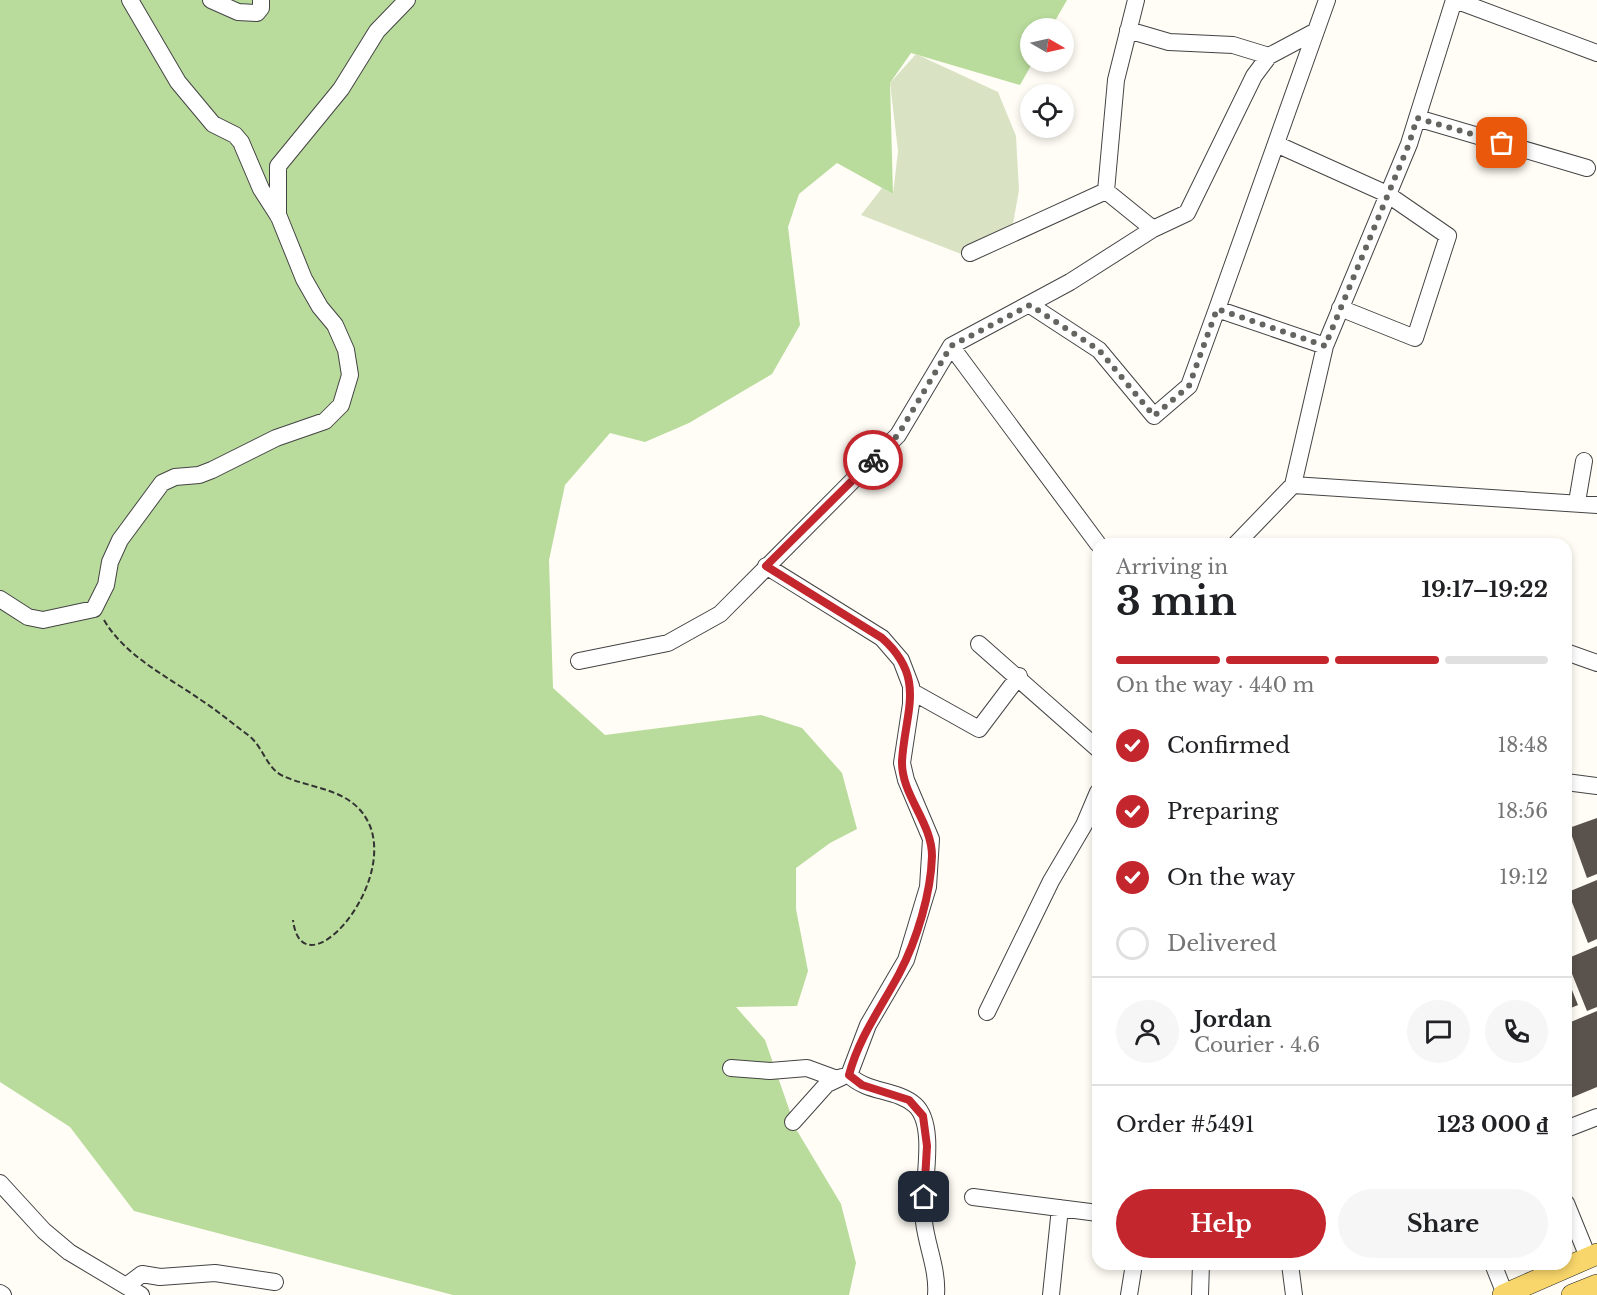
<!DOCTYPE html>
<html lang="en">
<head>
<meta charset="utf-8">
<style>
	:root { --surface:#fff; --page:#f6f6f6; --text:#202124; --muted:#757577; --line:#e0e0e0; --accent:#c4262e }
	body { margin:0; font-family:"Libre Baskerville",serif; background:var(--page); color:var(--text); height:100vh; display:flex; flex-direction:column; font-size:22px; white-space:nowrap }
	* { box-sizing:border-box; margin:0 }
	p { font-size:20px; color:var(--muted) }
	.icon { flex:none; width:33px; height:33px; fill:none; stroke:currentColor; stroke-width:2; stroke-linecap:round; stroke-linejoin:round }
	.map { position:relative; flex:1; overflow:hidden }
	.panel { position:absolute; left:1092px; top:538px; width:480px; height:732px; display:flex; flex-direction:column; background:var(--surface); border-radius:18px; box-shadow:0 3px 9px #0003 }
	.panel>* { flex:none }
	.needle { width:39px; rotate:99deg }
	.controls { position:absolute; left:1020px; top:18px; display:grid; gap:12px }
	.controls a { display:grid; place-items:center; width:54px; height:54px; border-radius:50%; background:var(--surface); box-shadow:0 3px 9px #0003; font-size:30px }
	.pin { position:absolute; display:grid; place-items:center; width:51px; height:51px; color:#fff; margin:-26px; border-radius:12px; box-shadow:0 3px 9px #0006 }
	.courier { position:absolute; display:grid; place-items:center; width:60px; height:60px; margin:-30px; border:4px solid #c4262e; border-radius:50%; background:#fff; color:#222; box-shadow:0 2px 8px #0007 }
	.headline em { font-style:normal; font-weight:700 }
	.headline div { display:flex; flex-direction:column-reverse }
	.headline { display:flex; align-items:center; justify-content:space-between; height:102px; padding:0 24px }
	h1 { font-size:39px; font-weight:700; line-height:45px }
	.bar { display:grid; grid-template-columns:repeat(4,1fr); gap:9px 6px; align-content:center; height:72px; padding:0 24px }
	.bar i { height:8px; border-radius:4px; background:var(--line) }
	.bar .selected { background:var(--accent) }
	.bar p { grid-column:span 4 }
	.line { display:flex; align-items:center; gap:15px; padding:0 24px; border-top:2px solid var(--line) }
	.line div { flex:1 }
	.round { display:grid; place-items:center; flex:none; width:63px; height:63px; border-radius:32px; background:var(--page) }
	ol { padding:0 24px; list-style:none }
	li { display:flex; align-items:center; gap:18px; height:66px }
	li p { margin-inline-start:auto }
	li .icon { padding:6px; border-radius:50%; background:var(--accent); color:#fff; stroke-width:4 }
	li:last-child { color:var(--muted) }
	li i { width:33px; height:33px; border:3px solid var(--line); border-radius:50% }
	.action { display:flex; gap:12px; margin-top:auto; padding:12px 24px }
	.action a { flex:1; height:69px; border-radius:36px; background:var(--accent); color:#fff; font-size:24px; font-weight:700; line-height:69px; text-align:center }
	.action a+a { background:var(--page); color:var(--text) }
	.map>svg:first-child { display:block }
</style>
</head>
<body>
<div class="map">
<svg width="1597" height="1295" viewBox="0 0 1597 1295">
	<rect width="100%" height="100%" fill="#fffdf5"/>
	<path fill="#b9dc9c" d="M0,0h1067l-16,28h-21v34h3l-13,23 -109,-32 -21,30 3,111 -56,-31 -38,31 -11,33 12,98 -28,49 -83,49 -44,19 -35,-9 -45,52 -16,75 4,128 52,47 156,-20 41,13 40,45 15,56 -27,14 -34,25v41l12,62 -11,35 -61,1 29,33 31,89 45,75 15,59 -7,32h-396l-319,-84 -64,-84 -70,-45z"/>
	<path fill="#d9e3c4" d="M916,54l82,38 18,44 3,54 -9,51 -49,13 -100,-39 21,-27 11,6 5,-43 -8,-68z"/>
	<path fill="#5a524d" d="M1597,818v56l-10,4 -18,-50z
		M1597,880v59l-9,4 -20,-51z
		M1597,946v61l-10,4 -21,-52z
		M1566,975l12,30 -12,5z
		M1597,1011v76l-31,13v-76z"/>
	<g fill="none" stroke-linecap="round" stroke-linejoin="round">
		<defs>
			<path id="minor" d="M211,0l27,12 19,1 4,-5v-8
				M1327,0l-110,309 108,37 -32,139 304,20
				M1455,0l142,53
				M1128,30l41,12 64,3 36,11
				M1417,118l170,50
				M1276,144l111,50 61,42 -33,102 -75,-30
				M1106,191l47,38
				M278,216v-50l63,-77 36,-58 30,-31
				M970,253l136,-62 10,-111 20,-80
				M1030,305l69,45 55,66 35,-30 28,-77
				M951,346l147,198
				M1325,346l84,-202 45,-144
				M1577,502l7,-41
				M1236,544l57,-59
				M766,566l116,72 19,22 10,26v18l-9,59 4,17 25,59 -3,48 -22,73 -38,65 -19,50c18,18 48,14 66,30 24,22 5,87 9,117 3,25 14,48 12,73
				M0,599l28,18 15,3 51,-11 12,-24 4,-23 10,-22 42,-57 13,-6 24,-2 13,-5 64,-32 49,-17 16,-16 9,-30 -4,-25 -11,-25 -15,-18 -16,-28 -25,-62 -18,-28 -20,-47 -6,-7 -22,-11 -35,-42 -48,-82
				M979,644l119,105
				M1566,652l31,11
				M579,661l89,-18 52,-29 178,-179 53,-89 119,-64 83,-53 34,-16 67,-137 15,-20 47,-25
				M911,691l68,38 40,-53
				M1566,782l31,4
				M987,1012l64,-131 33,-56 14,-33
				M731,1068l39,3 37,-3 30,11
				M793,1122l34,-38 15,-7
				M1566,1129l31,-12
				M0,1183l44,48 25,21 72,43
				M973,1197l125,16
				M1566,1203l22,54
				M1290,1264l4,31
				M1493,1264l12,30
				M126,1286l16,-12 18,3 55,-4 60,9
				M0,1293l3,2
				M1051,1295l9,-87
				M1129,1295l5,-31
				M1200,1295l1,-31"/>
			<path id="major" d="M1503,1295l94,-41
				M1572,1295l25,-10"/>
		</defs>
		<use href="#minor" stroke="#444" stroke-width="18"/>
		<use href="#major" stroke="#222" stroke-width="22"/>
		<path stroke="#333" stroke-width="2" stroke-dasharray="6 3" stroke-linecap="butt" d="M104,620c21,36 64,57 97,80 17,11 32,24 47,35 15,11 18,33 35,41 31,14 71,12 87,50 25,63 -68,167 -77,94"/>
		<use href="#minor" stroke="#fff" stroke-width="16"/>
		<use href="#major" stroke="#f9d66b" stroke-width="21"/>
	</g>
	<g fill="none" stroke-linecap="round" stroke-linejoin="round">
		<path stroke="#646461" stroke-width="6" stroke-dasharray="0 10.8" d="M873,460l25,-25 53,-89 79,-41 69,45 55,66 35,-30 28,-77 108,37 84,-202 8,-26 85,25"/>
		<path stroke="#c4262e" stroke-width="8" d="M873,460l-107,106 116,72c45,40 23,73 20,123 -1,34 30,61 30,95 -1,37 -15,84 -33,118 -18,34 -40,63 -50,101l13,10 47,15 14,16 4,30 -3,51"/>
	</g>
</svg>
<div class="controls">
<a><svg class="needle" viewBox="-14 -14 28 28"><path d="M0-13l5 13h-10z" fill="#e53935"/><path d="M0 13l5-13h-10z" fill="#757577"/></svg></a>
<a><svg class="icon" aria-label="locate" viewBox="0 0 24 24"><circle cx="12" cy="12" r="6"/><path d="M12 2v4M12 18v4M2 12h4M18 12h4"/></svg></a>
</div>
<div class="pin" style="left:1502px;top:143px;background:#ea580c"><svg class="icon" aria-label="bag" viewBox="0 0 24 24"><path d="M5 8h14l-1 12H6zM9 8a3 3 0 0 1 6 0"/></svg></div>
<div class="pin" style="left:924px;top:1197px;background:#1f2937"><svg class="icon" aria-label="home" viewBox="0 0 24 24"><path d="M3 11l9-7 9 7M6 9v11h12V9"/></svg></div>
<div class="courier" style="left:873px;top:460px"><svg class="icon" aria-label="bike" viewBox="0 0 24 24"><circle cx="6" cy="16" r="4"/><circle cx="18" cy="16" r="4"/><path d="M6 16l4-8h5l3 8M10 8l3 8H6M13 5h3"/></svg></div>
<section class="panel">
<div class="headline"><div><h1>3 min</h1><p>Arriving in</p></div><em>19:17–19:22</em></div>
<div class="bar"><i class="selected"></i><i class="selected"></i><i class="selected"></i><i></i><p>On the way · 440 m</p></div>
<ol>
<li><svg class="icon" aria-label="check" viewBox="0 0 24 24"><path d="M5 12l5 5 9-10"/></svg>Confirmed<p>18:48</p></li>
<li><svg class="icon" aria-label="check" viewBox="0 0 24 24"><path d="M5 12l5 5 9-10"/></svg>Preparing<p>18:56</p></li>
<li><svg class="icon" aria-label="check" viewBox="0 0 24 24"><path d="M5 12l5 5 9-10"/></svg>On the way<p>19:12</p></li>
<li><i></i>Delivered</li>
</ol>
<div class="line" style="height:108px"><a class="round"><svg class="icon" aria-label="person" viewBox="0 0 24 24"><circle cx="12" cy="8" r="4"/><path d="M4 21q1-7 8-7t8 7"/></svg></a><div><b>Jordan</b><p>Courier · 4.6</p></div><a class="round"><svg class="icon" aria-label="chat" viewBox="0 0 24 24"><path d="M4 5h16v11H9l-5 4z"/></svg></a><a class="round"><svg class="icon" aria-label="phone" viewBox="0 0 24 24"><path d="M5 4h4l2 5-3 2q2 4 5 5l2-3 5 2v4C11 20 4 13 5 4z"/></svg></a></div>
<div class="line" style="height:78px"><div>Order #5491</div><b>123 000 ₫</b></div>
<div class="action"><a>Help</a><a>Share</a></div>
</section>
</div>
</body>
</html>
